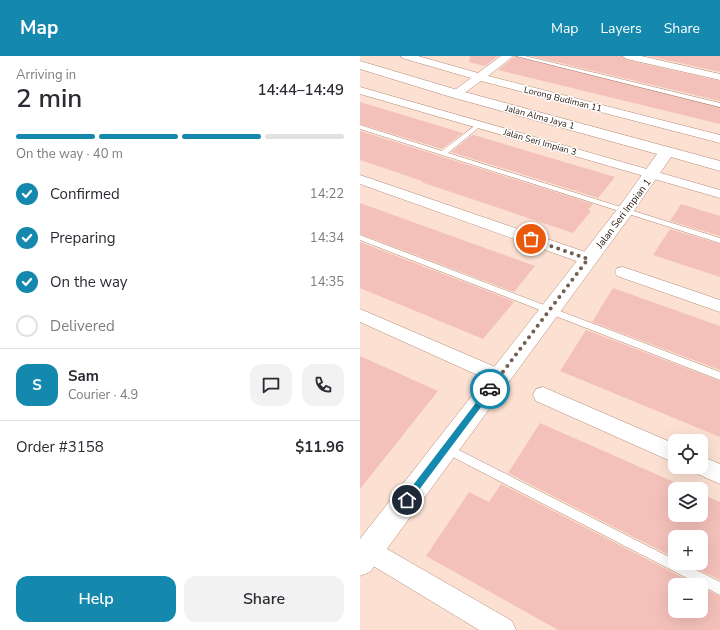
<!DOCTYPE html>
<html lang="en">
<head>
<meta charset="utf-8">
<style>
	:root { --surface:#fff; --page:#f2f2f3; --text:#2b2b33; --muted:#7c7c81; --line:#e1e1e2; --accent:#1588ad }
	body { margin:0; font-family:"Nunito Sans",sans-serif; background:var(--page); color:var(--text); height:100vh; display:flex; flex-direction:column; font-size:15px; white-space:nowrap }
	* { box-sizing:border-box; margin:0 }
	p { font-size:13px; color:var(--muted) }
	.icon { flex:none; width:22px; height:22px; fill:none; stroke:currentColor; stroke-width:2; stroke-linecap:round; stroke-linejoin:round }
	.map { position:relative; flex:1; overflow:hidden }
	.drawer { display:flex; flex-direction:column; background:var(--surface); width:360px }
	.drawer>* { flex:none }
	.tools { position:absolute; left:308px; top:378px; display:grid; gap:8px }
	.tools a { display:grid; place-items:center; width:40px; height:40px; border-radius:8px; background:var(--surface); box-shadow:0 4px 16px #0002; font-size:20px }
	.pin { position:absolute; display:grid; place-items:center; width:34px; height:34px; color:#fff; margin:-17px; border:2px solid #fff; border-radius:50%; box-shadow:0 1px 4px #0007 }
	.courier { position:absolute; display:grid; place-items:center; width:40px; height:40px; margin:-20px; border:3px solid #1588ad; border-radius:50%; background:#fff; color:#222; box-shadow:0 1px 5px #0007 }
	.overview em { font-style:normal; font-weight:600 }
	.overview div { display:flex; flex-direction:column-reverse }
	.overview { display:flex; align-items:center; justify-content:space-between; height:68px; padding:0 16px }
	h1 { font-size:26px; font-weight:600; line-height:30px }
	.bar { display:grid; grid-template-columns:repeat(4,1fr); gap:6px 4px; align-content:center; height:48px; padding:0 16px }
	.bar i { height:5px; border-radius:3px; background:var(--line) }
	.bar .selected { background:var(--accent) }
	.bar p { grid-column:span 4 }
	.line { display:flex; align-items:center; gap:10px; padding:0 16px; border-top:1px solid var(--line) }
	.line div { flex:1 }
	.round { display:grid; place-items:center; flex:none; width:42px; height:42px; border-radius:12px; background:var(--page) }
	ol { padding:0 16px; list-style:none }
	li { display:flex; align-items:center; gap:12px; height:44px }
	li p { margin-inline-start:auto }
	li .icon { padding:4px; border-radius:50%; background:var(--accent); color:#fff; stroke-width:4 }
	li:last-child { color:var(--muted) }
	li i { width:22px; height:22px; border:2px solid var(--line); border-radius:50% }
	.cta { display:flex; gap:8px; margin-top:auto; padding:8px 16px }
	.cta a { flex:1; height:46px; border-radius:12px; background:var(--accent); color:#fff; font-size:16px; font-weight:600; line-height:46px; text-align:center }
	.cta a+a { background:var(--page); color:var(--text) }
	header { display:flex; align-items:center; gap:24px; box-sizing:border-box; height:56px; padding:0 20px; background:var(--accent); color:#fff }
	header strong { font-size:19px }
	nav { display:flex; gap:22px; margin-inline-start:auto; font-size:14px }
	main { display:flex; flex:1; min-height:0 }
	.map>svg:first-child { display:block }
</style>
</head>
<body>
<header>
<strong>Map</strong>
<nav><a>Map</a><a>Layers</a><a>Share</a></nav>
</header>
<main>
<section class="drawer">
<div class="overview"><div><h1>2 min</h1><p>Arriving in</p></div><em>14:44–14:49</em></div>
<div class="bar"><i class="selected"></i><i class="selected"></i><i class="selected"></i><i></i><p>On the way · 40 m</p></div>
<ol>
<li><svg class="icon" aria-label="check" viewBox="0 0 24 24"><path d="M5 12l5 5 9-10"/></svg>Confirmed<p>14:22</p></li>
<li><svg class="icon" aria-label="check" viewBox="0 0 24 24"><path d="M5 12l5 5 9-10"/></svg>Preparing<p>14:34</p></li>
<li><svg class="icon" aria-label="check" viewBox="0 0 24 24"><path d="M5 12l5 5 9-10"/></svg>On the way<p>14:35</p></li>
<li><i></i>Delivered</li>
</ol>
<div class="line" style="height:72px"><b class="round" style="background:var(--accent);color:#fff">S</b><div><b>Sam</b><p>Courier · 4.9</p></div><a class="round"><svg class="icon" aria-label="chat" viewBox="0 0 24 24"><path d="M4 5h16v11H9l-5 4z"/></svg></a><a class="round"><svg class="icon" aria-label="phone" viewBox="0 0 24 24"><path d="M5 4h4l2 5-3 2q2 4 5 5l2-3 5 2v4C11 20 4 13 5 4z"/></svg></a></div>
<div class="line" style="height:52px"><div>Order #3158</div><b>$11.96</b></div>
<div class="cta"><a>Help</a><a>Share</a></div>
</section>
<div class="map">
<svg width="360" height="574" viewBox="0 0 360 574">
	<rect width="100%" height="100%" fill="#fce1d3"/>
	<path fill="#f4c1ba" d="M110,0h28l-13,10 -16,-4z
		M155,0l205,52v16l-222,-54z
		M171,0h90l6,4 93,21v20z
		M288,0h72v16z
		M0,46l103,31 -21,16 -82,-25z
		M0,75l233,73 -5,6 3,1 -18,22 -152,-51 1,-1 -62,-21z
		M112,79h2l141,42 -17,21 -147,-46z
		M0,147l175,63 -21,26 -154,-58z
		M321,148l39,12v20l-50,-15z
		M310,173l50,15v33l-67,-22z
		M0,186l148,57 6,3 -31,37 -123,-51z
		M253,232l107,38v44l-128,-48z
		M226,274l134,51v56l-160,-66z
		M0,300l78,35 -78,98z
		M180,367l150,66h-15v26h26v-21l19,8v78l-35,-17h16v-26h-26v21l-167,-85z
		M141,428l196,101h-22v26h26v-24l19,9v34h-162l-132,-74 43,-64 20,10z"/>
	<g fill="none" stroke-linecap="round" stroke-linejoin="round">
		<defs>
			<path id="lane" d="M156,0h9l195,47v4z
				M117,68l5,1 -34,28 272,85v5l-360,-114v-4l82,26z
				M0,179l360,137v8l-360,-140z
				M87,388l228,116v3h7l38,19v13l-277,-143 -1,-3 1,-3z"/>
			<path id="street" d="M41,0h17l60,17 23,-17h12l-25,20 232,59v8l-239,-62 -21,15h-8l-2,-2 2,-2 19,-14 -69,-20z
				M262,0h19l79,18v6l-93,-21z
				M0,31l360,103v8l-360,-104z
				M0,119l234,80 2,4 -2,4 -6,1 -6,-1 -222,-79z
				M263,211l97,33v12l-103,-36 -2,-4 2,-4z
				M0,253l147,63 2,5 -2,5 -7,2 -7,-2 -133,-60z
				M183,331l132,57v19l-139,-62 -3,-6 3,-6z
				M341,400l19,8v20l-27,-12 -2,-5h10z
				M8,482l144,83 4,9h-37l-119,-72v-16z"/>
			<path id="secondary" d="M0,5l101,30 259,70v10l-49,-14 -40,58 -261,357 -10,4v-37l259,-332 38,-53 -206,-57 -91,-28z"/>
		</defs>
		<use href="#lane" stroke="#b48a75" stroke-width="1"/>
		<use href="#street" stroke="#b48a75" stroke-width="1"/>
		<use href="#secondary" stroke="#b48a75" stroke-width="1"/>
		<use href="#lane" fill="#fff" fill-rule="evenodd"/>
		<use href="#street" fill="#fff" fill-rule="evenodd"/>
		<use href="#secondary" fill="#fff" fill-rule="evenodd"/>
	</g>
	<path fill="#1588ad" d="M128,331h5v4l-83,111h-6v-5z"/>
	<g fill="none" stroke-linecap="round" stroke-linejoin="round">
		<path stroke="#725e54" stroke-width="4" stroke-dasharray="0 7.2" d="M130,333l98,-130 -57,-20"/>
	</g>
	<g text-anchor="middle" stroke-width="3" stroke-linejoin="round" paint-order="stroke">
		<g font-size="9" fill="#27170f" stroke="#fff">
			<text transform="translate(203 43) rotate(14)" y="3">Lorong Budiman 11</text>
			<text transform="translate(180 61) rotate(15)" y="3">Jalan Alma Jaya 1</text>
			<text transform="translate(180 86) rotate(16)" y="3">Jalan Seri Impian 3</text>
		</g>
		<g font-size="10" fill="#27170f" stroke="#fff">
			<text transform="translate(263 157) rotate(-53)" y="4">Jalan Seri Impian 1</text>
		</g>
	</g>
</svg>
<div class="tools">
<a><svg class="icon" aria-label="locate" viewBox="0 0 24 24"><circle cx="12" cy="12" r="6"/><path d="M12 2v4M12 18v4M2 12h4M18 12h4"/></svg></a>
<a><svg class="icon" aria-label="layers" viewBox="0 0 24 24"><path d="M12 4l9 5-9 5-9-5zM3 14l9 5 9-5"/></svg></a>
<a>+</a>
<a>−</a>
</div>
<div class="pin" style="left:171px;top:183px;background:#ea580c"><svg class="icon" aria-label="bag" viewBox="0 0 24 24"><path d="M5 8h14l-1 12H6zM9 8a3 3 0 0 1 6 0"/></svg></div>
<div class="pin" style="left:47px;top:444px;background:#1f2937"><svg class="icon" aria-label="home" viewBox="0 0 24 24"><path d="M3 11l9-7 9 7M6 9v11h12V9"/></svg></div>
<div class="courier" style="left:130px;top:333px"><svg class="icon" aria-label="car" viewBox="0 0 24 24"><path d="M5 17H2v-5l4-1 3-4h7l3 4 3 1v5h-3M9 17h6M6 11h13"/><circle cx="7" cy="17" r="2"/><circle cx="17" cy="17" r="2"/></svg></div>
</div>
</main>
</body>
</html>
